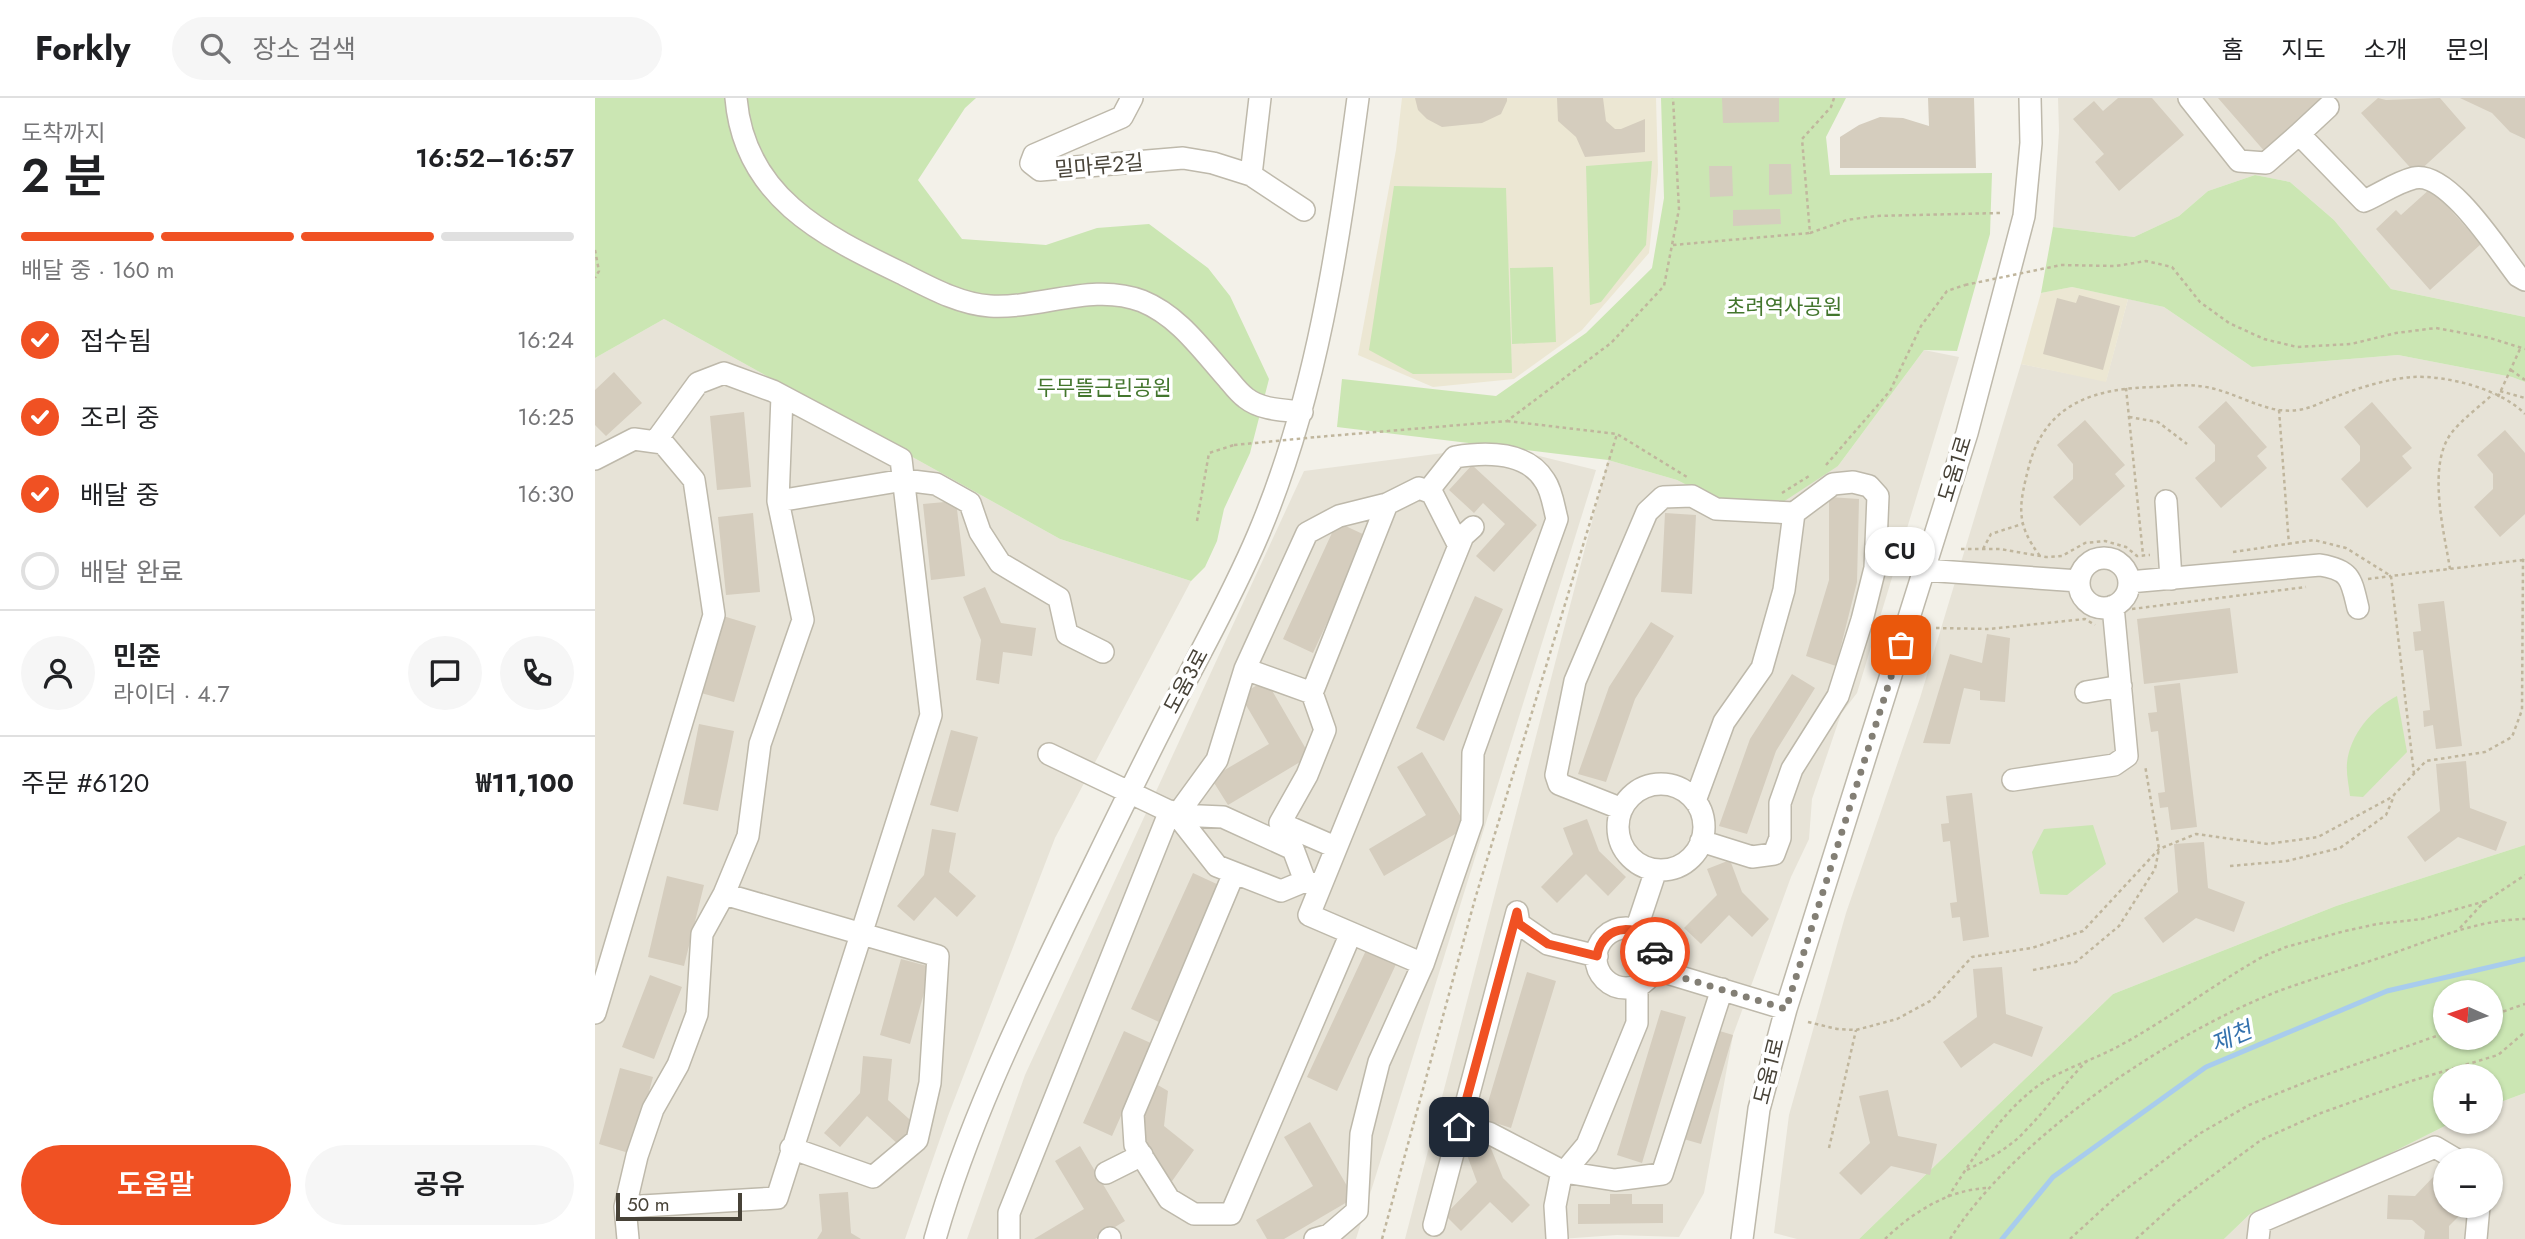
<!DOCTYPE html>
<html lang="ko">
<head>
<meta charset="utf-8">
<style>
	:root { --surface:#fff; --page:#f6f6f6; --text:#202124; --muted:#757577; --line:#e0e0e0; --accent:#f05123 }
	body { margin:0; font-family:Jost,"Noto Sans KR",sans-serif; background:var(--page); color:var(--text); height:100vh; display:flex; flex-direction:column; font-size:26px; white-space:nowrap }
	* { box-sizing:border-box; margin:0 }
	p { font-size:23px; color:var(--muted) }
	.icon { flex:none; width:38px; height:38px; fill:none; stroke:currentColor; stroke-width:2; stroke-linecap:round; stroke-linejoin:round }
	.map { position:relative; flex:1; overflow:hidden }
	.sheet { display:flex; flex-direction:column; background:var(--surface); width:595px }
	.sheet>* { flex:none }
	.needle { width:46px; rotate:273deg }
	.buttons { position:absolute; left:1838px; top:882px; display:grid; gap:14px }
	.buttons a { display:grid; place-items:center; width:70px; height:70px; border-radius:50%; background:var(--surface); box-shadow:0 2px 5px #0004; font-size:35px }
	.scale { position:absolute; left:21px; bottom:18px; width:126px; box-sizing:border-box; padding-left:7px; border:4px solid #474237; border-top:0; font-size:19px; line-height:24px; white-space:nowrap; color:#474237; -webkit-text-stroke:5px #fff; paint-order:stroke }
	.pin { position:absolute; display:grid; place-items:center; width:60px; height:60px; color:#fff; margin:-30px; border-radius:14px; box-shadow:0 4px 10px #0006 }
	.courier { position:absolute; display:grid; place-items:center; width:70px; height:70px; margin:-35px; border:5px solid #f05123; border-radius:50%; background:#fff; color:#222; box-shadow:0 2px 9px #0007 }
	.bubble { position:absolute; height:49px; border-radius:24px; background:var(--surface); box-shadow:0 2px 5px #0004; font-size:23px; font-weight:600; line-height:49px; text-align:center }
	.headline em { font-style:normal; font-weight:600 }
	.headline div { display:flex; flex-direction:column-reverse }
	.headline { display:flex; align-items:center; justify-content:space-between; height:119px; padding:0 21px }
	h1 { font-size:46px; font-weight:600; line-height:52px }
	.bar { display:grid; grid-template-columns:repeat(4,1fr); gap:10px 7px; align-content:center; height:84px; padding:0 21px }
	.bar i { height:9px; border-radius:5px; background:var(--line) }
	.bar .on { background:var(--accent) }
	.bar p { grid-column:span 4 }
	.line { display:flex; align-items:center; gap:18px; padding:0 21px; border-top:2px solid var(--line) }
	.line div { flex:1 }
	.round { display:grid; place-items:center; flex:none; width:74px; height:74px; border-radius:37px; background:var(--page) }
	ol { padding:0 21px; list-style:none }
	li { display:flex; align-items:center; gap:21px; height:77px }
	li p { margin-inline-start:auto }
	li .icon { padding:7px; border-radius:50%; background:var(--accent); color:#fff; stroke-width:4 }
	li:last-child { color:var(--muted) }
	li i { width:38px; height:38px; border:4px solid var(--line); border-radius:50% }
	.action { display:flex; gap:14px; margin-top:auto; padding:14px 21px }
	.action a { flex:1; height:80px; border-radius:42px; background:var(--accent); color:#fff; font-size:28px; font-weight:600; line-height:80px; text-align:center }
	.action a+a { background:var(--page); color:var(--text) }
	header { display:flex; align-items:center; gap:42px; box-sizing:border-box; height:98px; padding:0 35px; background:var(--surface); border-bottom:2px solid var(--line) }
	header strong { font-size:33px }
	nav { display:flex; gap:38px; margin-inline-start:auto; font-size:24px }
	.search { width:490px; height:63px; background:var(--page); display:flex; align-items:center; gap:18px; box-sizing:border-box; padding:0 24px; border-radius:38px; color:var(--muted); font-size:26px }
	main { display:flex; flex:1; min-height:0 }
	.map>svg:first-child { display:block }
</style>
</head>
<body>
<header>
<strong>Forkly</strong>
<div class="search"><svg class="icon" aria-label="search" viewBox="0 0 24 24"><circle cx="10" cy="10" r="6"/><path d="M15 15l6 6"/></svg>장소 검색</div>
<nav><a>홈</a><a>지도</a><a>소개</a><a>문의</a></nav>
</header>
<main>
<section class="sheet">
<div class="headline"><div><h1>2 분</h1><p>도착까지</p></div><em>16:52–16:57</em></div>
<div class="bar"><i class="on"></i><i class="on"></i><i class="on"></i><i></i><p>배달 중 · 160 m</p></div>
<ol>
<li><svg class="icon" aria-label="check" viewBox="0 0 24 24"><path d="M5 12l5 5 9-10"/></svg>접수됨<p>16:24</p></li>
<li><svg class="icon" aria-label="check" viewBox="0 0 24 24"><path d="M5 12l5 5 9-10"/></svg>조리 중<p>16:25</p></li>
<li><svg class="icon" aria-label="check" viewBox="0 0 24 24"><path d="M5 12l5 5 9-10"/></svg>배달 중<p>16:30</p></li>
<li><i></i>배달 완료</li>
</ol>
<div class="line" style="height:126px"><a class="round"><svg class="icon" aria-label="person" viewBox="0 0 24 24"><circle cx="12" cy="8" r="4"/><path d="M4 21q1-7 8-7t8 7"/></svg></a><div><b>민준</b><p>라이더 · 4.7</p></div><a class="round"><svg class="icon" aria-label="chat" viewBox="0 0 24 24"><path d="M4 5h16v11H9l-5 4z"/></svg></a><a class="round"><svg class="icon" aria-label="phone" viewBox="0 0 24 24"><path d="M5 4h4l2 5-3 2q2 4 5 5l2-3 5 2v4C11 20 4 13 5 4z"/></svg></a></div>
<div class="line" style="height:91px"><div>주문 #6120</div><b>₩11,100</b></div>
<div class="action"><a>도움말</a><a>공유</a></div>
</section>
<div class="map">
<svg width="1930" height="1141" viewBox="0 0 1930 1141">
	<rect width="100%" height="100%" fill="#f3f1e9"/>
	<path fill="#e7e3d7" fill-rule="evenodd" d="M1463,0h467v219l-134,-28 -57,-69 -44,-38 -35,-7 -47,16 -29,25 -45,21 -81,-10 6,-96z
		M1533,201l36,8 88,60 146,-12 114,22 13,5v463l-189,61 -223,88 -254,245h-62l-23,-6 15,-118 57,-202 74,-215 101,-334 85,17z
		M69,221l396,220 131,42 -136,257 -107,278 -43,123h-310v-881z
		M1329,252l35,7 -102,336 -16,21 -29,85 -3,40 -18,38 -58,158 -29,158 -25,44 -62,-2 -57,4h-155l203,-779 69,20 47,24 114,-38z
		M903,348l98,24 -240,769h-389l58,-164 279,-604z
		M1930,995v146h-301l26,-25 113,-47 90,-45h37v-16zM1850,1062h45v46h-45z"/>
	<path fill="#ece7d3" d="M807,0h254l2,74 -9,81 -67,77 -68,49 -81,8 -75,-32 38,-205z
		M1477,189l56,12 -22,83 -85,-18 20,-71z"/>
	<path fill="#cbe6b3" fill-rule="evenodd" d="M0,0h381l-11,10 -47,72 44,59 84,6 51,-17 52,-4 59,44 22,28 39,83 -19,74 -26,56 -7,32 -12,26 -14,14 -131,-42 -396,-220 -69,39z
		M1066,0h185l-20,39 4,38 162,-2 -2,61 -33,117 -33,-1 -86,116 -58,38h-56l-47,-24 -69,-20 -271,-33 5,-48 154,17 90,-63 66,-65 12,-70z
		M1057,63l-6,84 -45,57 -11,3 -4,-139z
		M1660,77l35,7 44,38 57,69 134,28v65l-13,-5 -114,-22 -146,12 -88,-60 -92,-20 -31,6 12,-66 81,10 45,-21 29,-25z
		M799,88l112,2 6,185 -99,1 -44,-24z
		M958,169l3,75 -44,2 -2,-76z
		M1802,598l10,56 -44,45 -13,-1c-1,-10 -4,-22 -3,-33 3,-29 25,-54 50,-67z
		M1498,727l13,39 -39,31 -27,-1 -8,-42 12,-23z
		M1930,747v248l-35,13v-30h-45v46h8l-90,45 -113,47 -26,25h-365l254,-245 223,-88zM1850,894h45v46h-45z"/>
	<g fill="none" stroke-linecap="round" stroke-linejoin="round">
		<path stroke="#a8cced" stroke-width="5" d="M1407,1141l51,-62 153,-110 181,-76 138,-32"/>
	</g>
	<path fill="#d5cdbe" d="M820,0h92v3l-6,13 -19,9 -40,4 -15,-8 -9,-9z
		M962,0h46l3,23 9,8h6l24,-10v33l-60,5 -9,-20 -18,-16z
		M1127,0h57v24l-56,1z
		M1333,0h46l2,70h-136v-31l19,-12 21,-8 23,1 26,8z
		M1523,0h34l32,37 -65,56 -24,-29 9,-8 -31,-35 21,-18 9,10z
		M1623,0h110l-62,55z
		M1783,0l8,2 54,-2 26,30 -50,46 -55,-61z
		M1865,0h65v41l-15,-7 -18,-19z
		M1174,66h22l1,30 -23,1z
		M1114,68h23l1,30 -23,1z
		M1836,90l50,56 -51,46 -54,-61 20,-19 5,5z
		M1185,111l1,15 -48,2v-16z
		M1484,197l41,11 -17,64 -60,-16 14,-56 19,5z
		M19,274l28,31 -36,33 -11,-11v-35z
		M1631,303l41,46 -10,9 10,12 -46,40 -26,-30 20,-17v-16l-17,-18z
		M1777,304l40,46 -10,8 10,12 -45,40 -26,-29 19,-18v-15l-16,-19z
		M149,314l7,75 -34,3 -7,-74z
		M1490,322l40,45 -10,9 10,12 -45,40 -27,-29 20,-18v-15l-16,-19z
		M1910,332l20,23v61l-25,23 -26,-30 19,-18v-15l-16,-19z
		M877,367l65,60 -43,47 -18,-16 29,-32 -22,-21 -9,10 -25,-23z
		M1234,399l30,2 -2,83 -21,84 -30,-10 23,-76z
		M361,403l9,75 -34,4 -8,-76z
		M158,415l7,79 -34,3 -8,-78z
		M1070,415l31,2 -4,79 -31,-2z
		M742,424l30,14 -54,117 -30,-14z
		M390,489l16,36 35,5 -4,28 -29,-4 -4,32 -23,-4 5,-40 -18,-43z
		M880,498l28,13 -59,132 -28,-13z
		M1849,503l18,145 -26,3 -3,-24 -9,2 -1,-16 7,-1 -7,-60 -8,1 -2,-19 8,-1 -3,-27z
		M1635,510l8,65 -94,11 -7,-65z
		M128,518l33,10 -22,76 -33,-9z
		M1056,524l23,14 -39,63 -29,83 -28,-8 31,-87z
		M1392,536l23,4 -5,64 -25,-2v-9l-16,-3 -14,56 -27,-1 27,-89 32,9z
		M1197,576l23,14 -39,63 -29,83 -28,-8 31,-87z
		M671,582l44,76 -82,49 -17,-27 58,-34 -29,-49z
		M1585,585l17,144 -26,3 -3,-23 -8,1 -2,-15 7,-1 -7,-61 -7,1 -3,-19 9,-1 -3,-26z
		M104,626l35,7 -16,80 -35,-7z
		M356,632l27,7 -20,75 -28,-7z
		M827,654l45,75 -83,49 -15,-27 57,-34 -29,-48z
		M1871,663l4,47 37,14 -11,29 -38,-14 -33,25 -18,-25 33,-26 -4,-47z
		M1377,695l17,144 -26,4 -3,-24 -8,1 -2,-15 7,-1 -7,-61 -7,1 -2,-18 8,-1 -3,-27z
		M992,721l12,32 27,26 -18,19 -22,-22 -29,29 -16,-16 32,-33 -10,-26z
		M337,731l24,4 -7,39 27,24 -19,21 -22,-20 -21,24 -17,-15 27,-31z
		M1609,744l4,46 37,14 -11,30 -38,-14 -33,25 -19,-25 34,-26 -4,-48z
		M1135,762l12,32 27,27 -17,18 -23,-22 -28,29 -17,-16 33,-33 -10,-26z
		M598,775l28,13 -62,136 -28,-13z
		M72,778l37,9 -20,81 -36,-9z
		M773,848l30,14 -61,131 -30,-14z
		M306,861l30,8 -21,77 -30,-9z
		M1407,869l4,47 37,13 -11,30 -38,-14 -33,25 -18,-26 34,-25 -4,-48z
		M932,874l29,9 -45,147 -28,-9z
		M55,877l32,12 -28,72 -32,-12z
		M1066,912l25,7 -44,146 -25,-8z
		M1118,931l20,6 -32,109 -21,-6z
		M529,933l29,13 -41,92 -29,-13z
		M268,958l29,3 -4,41 30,27 -18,19 -33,-30 -27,31 -16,-14 36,-40z
		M25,970l33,9 -21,77 -33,-10z
		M556,983l17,10 -4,35 30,24 -24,34 -29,-50 -2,-18z
		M1293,992l10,46 39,8 -7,31 -39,-9 -30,29 -22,-22 31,-30 -11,-47z
		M715,1024l44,76 -70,41h-17l-11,-19 57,-34 -29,-49z
		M485,1048l45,75 -30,18h-61l50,-30 -29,-48z
		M895,1048l13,32 27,27 -18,18 -22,-21 -29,29 -16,-16 32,-33 -10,-27z
		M1840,1077l10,9v22h24l-20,20v13h-25l1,-8 -13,-11 -25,-1 1,-24 27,1z
		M253,1094l3,41 10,6h-44l5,-8 -3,-37z
		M1015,1096h22v10h31v19l-85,1v-20h32z"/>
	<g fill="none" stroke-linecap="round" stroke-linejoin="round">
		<defs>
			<path id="minor" d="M141,0c8,98 86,137 165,175 28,14 58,31 89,33 51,3 103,-24 152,-5 37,15 60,49 86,78 5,6 11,14 18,19 15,12 37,12 56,14
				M537,0l-10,19 -88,38 -3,8 9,7 143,-12 30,5 38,12 53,35
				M1594,0l50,63 27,2 33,-29 65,67c16,-7 33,-19 50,-23 34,-8 85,74 104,98l7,4
				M1704,36l29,-27
				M656,77l9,-77
				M0,361l39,-20 29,4 31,37 20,135 -119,398
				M183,403l126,-21 32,4 34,19 10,29 20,31 59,35 8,36 36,18
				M1571,403l5,78
				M1484 485a25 25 0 1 1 50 0a25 25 0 1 1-50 0Z
				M1329,472l155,11
				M1534,484l191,-17c31,5 31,14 38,43
				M650,571l67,24
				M1491,594l35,-6
				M454,656l128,61 46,2 70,32 12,32
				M1418,682l101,-15 13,-9 -14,-150
				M1023 729a43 43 0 1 1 86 0a43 43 0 1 1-86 0Z
				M1100,703l29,-79 38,-54 22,-78 10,-77
				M1027,711l-63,-25 -3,-9 19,-94 72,-169 16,-15 29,-1 24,13 78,4 39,-29 20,-2 16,4 9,10 -3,72 -13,52 -24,76 -46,73 -12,34v35l-6,16 -22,3 -51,-16
				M582,717l40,-55 28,-91 62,-136 32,-17 48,-12
				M582,717l40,51 64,25 24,-10 12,4
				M740,749l-55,-24 27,-48 18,-45 -13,-37 75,-189 32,-16 13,5 27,53
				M639,775l-101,241 2,31 34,54 25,15h37l120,-281
				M129,796l214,62 -8,127 -13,57 -44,37 -82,-29
				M922,814l2,12 29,20 49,12
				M1001 860a30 30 0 1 1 60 0a30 30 0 1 1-60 0Z
				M1041,832l20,-60
				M828,866l-114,-49 154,-379 10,-9
				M1059,871l132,40
				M864,1029l30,6 75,39 51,8 47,-6 60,-185
				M511,1075l36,-18
				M30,1109l152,-9 154,-483 -30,-256 -128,-68 -49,-18 -26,10 -43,59
				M839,1127l83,-313
				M962,1140l-2,-32 6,-30 26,-31 50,-122v-38
				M33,1141l-3,-32 12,-51 16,-47 25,-44 19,-51 5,-80 22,-40 24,-58 12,-92 43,-124 -25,-119 4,-105
				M340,1141c31,-109 80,-211 129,-313 37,-75 73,-151 112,-226 28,-55 58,-108 82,-165 59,-139 80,-289 100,-437
				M414,1141v-26l161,-402
				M514,1141l1,-1
				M720,1141l14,-4 28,-24 4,-77 18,-72 44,-98 49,-142 1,-69 84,-234c-3,-11 -5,-28 -12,-38 -18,-30 -59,-29 -90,-24l-27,34
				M1147,1141l17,-130 27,-100 181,-576 57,-217 7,-73 -1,-45
				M1663,1141l2,-17 175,-75 22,13
				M1881,1141l3,-33"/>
		</defs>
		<use href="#minor" stroke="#beb9ab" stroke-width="24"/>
		<path stroke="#c0b69d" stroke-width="2.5" stroke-dasharray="3.5 3.5" stroke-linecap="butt" d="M1239,0l-3,9 -29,32 8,94 37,-13 28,-4 125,-3
			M1078,147l137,-12
			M0,152l4,21 -4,7
			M1466,167l55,1 30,-5 26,6 28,35 29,21 35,16 33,8 54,-3 45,-11 40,-5 54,10 35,11
			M1916,272l14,10
			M1531,290l17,167
			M1905,293l25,7
			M1903,299l22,-48
			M1684,312l10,135
			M1534,319l29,5 29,22
			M912,323l110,13 70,43
			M722,339l190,-16 104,-78 53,-57 15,-77 -6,-111
			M1231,367l64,-74 31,-65 26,-35 18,-6
			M1187,395l27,-17
			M602,423l12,-68 25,-8
			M1366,451h39l46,8 16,-1 23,-13 20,-2 21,6 11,9 13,-1
			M1388,451l8,-15 31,-10
			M1638,454l81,-12 32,8 45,28
			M1445,458c-25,-33 -21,-51 -11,-90 17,-64 67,-78 127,-79 14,-1 29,-3 42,-1 28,2 54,20 81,24 25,3 35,-5 56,-13 23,-9 52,-18 77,-20 34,-2 89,12 113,37
			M1855,471c-6,-38 -24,-106 3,-138 11,-13 27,-25 40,-37
			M1773,481l23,-3
			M1537,511l174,-22
			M1341,530l53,1 96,-10 10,6
			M1819,676l-23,-198 132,-16
			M1635,768l57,-5 53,-13 46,-33 8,-19
			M1865,830l23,-25 42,-28
			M1438,872l43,-8 43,-36 36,-57 4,-20 -14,-84
			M1895,918l35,-12
			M1213,924l29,7 19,1 41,-11 35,-19 40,-43 60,-9 51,-17 76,-82 37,-15 72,10 50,-7 74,-40 34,-36 59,-9 27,-15 10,-27 1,-150 2,-3
			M1234,1050l27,-118
			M1372,1072c21,-11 43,-22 59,-40 22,-22 39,-48 62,-70
			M1353,1099c24,-37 48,-77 82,-105 26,-22 60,-30 89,-46 50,-27 95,-62 145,-90l22,-9 59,-16 32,-7 45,-5 64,-18
			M787,1141l93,-340 142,-465
			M1290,1141c28,-27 64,-50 104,-51
			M1355,1141c64,-101 216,-203 326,-247 35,-13 71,-23 106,-35 48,-16 92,-37 143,-38
			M1475,1141l47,-43 82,-62 50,-29 62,-25 134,-47
			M1541,1141l42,-38 83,-61 60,-27 87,-31 90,-27 27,-23"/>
		<use href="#minor" stroke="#fff" stroke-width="21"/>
		<path stroke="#c0b69d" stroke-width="2.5" stroke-dasharray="3.5 3.5" stroke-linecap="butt" d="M1370,187l96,-20
			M639,347l83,-8"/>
	</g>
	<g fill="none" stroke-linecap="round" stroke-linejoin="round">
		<path stroke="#837f75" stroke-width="7" stroke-dasharray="0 12.6" d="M1060,854l-1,17 132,40 115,-364"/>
		<path stroke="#f05123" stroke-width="9" d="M864,1029l58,-215 2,12 29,20 49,12c5,-34 48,-35 58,-4"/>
	</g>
	<g text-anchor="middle" stroke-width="7" stroke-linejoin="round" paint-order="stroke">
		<g font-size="21" fill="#474237" stroke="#fff">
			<text transform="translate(504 68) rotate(-5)" y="7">밀마루2길</text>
			<text transform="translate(1360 371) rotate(-73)" y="7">도움1로</text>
			<text transform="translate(591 583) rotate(-62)" y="7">도움3로</text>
			<text transform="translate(1174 973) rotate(-76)" y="7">도움1로</text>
		</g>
		<g font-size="21" fill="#43762d" stroke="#fff">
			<text x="1189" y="216">초려역사공원</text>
			<text x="509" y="297">두무뜰근린공원</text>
		</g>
		<g font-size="23" font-style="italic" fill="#3572ae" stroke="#fff">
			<text transform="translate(1636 939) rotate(-23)" y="8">제천</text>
		</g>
	</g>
</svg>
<div class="buttons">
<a><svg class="needle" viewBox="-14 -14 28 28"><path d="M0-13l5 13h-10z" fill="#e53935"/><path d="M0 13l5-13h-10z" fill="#757577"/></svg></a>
<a>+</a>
<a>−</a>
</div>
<div class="scale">50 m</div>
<div class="pin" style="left:1306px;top:547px;background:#ea580c"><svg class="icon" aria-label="bag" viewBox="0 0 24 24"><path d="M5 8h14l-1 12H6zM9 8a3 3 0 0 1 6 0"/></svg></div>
<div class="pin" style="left:864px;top:1029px;background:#1f2937"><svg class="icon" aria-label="home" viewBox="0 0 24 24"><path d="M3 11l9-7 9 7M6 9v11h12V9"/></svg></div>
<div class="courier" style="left:1060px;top:854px"><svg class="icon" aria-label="car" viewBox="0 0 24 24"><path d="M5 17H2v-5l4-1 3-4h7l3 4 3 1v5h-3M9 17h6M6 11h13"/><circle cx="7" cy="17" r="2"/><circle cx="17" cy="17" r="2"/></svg></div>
<div class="bubble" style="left:1270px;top:429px;width:70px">CU</div>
</div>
</main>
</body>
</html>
